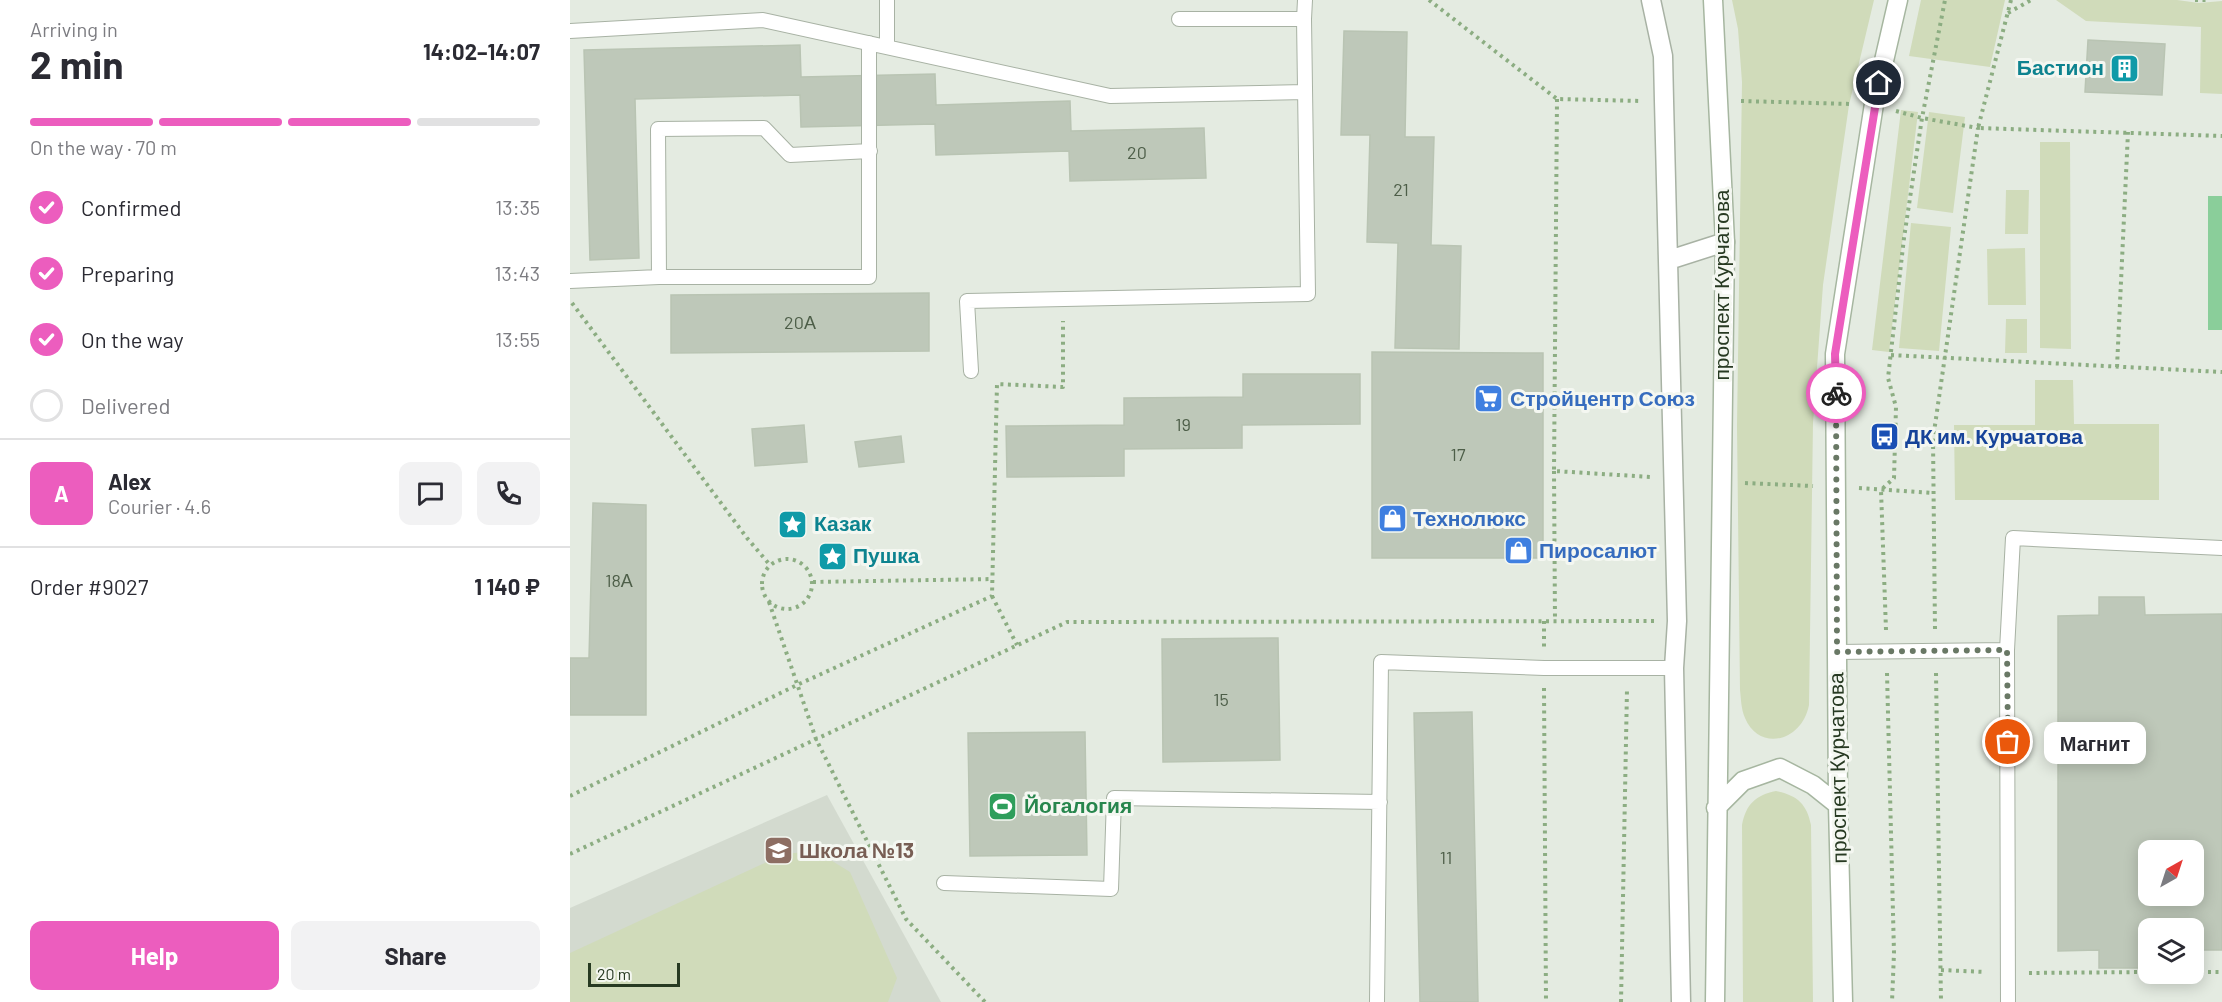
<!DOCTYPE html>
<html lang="en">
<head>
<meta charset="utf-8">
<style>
	:root { --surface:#fff; --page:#f2f2f3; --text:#2b2b33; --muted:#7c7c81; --line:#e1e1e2; --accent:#ec5dbe }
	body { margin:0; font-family:Barlow,sans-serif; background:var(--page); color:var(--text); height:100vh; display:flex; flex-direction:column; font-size:22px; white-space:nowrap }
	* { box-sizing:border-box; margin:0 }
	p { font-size:20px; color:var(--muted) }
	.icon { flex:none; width:33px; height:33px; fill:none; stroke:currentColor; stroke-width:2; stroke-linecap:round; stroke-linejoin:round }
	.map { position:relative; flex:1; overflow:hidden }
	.panel { display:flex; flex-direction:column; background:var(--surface); width:570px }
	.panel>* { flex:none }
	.needle { width:39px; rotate:39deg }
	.fabs { position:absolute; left:1568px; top:840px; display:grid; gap:12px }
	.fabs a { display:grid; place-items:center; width:66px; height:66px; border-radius:12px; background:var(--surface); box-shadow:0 3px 15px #0003; font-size:30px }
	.scale { position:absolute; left:18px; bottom:15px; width:92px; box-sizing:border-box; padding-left:6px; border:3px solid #273a22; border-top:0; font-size:16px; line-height:21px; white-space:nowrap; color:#273a22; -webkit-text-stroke:4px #f4f7f1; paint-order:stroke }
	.pin { position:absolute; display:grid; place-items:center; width:51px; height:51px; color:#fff; margin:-26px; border:3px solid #fff; border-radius:50%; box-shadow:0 2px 6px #0007 }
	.courier { position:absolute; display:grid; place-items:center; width:60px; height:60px; margin:-30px; border:4px solid #ec5dbe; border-radius:50%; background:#fff; color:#222; box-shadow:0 2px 8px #0007 }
	.bubble { position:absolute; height:42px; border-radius:12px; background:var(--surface); box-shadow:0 3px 15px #0003; font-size:20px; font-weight:700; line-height:42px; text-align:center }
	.head em { font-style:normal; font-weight:700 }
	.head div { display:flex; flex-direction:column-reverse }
	.head { display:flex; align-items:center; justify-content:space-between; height:102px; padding:0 30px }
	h1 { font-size:39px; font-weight:700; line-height:45px }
	.bar { display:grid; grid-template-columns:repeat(4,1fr); gap:9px 6px; align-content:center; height:72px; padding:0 30px }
	.bar i { height:8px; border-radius:4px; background:var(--line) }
	.bar .on { background:var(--accent) }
	.bar p { grid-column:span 4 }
	.line { display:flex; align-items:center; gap:15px; padding:0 30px; border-top:2px solid var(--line) }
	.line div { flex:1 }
	.round { display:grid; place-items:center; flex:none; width:63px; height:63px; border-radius:12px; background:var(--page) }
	ol { padding:0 30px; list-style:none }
	li { display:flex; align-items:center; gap:18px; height:66px }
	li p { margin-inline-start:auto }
	li .icon { padding:6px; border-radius:50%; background:var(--accent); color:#fff; stroke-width:4 }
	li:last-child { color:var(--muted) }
	li i { width:33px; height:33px; border:3px solid var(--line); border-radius:50% }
	.button { display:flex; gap:12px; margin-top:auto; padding:12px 30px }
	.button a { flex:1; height:69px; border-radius:12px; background:var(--accent); color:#fff; font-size:24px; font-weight:700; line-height:69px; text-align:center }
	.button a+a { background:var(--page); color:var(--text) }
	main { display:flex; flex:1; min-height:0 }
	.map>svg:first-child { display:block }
</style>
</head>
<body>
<main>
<section class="panel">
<div class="head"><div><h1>2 min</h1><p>Arriving in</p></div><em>14:02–14:07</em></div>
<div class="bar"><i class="on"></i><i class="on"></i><i class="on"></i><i></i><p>On the way · 70 m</p></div>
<ol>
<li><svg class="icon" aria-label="check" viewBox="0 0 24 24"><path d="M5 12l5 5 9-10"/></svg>Confirmed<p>13:35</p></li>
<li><svg class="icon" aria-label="check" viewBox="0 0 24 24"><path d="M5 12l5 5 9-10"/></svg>Preparing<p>13:43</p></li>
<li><svg class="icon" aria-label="check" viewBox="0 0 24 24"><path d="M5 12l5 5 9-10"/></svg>On the way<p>13:55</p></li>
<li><i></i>Delivered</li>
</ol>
<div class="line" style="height:108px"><b class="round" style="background:var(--accent);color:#fff">A</b><div><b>Alex</b><p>Courier · 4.6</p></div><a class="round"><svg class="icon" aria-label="chat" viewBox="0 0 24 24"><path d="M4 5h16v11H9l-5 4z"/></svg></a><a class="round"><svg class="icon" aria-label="phone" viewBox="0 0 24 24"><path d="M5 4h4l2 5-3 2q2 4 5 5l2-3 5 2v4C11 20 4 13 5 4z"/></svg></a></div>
<div class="line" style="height:78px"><div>Order #9027</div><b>1 140 ₽</b></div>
<div class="button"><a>Help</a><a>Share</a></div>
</section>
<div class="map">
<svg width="1652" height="1002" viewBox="0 0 1652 1002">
	<rect width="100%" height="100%" fill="#e4ebe1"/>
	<path fill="#d3dacf" d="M257,795l114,207h-371v-94z"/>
	<path fill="#d0dbba" d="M1162,0h142l-25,105 -26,180 -10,138 -4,282c-7,37 -50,47 -64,13 -4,-9 -4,-20 -5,-28l-3,-264 5,-344 -4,-53z
		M1351,0h84l-15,67 -81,-11z
		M1486,0h121l22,3 23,-2v93l-22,-1 1,-66 -115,-6z
		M1331,110l17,2 -29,240 -17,-2z
		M1359,112l36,5 -12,96 -36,-5z
		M1470,142h30l1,207 -31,-1z
		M1436,190h23l-1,44h-23z
		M1341,223l40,4 -12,124 -40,-3z
		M1455,248l1,57h-38l-1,-56z
		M1436,319h21v34h-22z
		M1465,380h38l1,44h85v76h-204l-1,-75h81z
		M1206,791c21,4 31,13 35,34l2,177h-70l-1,-177c4,-21 14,-30 34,-34z
		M246,851l34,21 47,106 -9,24h-318v-49l214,-99z"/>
	<path fill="#8ace9a" d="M1638,196h14v134h-14z"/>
	<path fill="#bec8b9" stroke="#b9c4b3" stroke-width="1.5" fill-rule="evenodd" d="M774,31l63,1 -2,105h29l-3,108 30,1 -2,103 -64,-1 3,-105 -31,-1 3,-107h-29z
		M1518,40l77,4 -3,51 -77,-3z
		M230,45l1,32 134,-3 1,31 134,-4 1,30 133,-3 2,50 -136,3 -1,-30 -133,4 -1,-31 -134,3 -1,-32 -165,4 4,159 -49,2 -6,-210z
		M359,293v58l-258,2v-58z
		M802,352l171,1v205h-171z
		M673,374h117v50l-118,1v23l-118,1v27l-117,1 -1,-51 118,-1v-27l119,-1z
		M234,425l3,37 -52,4 -3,-37z
		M331,436l3,26 -45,5 -4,-25z
		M23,503l53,2v210h-76v-57h19z
		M1529,597h45l1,18 77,-1v336h-29v-22h-45v34h-3v6h-46v-18l-41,1v-335l41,-1zM1578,850h45v46h-45z
		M708,638l2,122 -117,2 -1,-123z
		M902,712l6,290h-58l-6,-289z
		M515,732l2,123 -117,1 -2,-123z"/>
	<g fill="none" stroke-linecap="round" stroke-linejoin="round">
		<defs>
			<path id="service" d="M317,0v47
				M609,19h125l1,-19
				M0,31l193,-11 347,76 195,-4
				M89,277l-1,-148 106,-1 26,27 80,-4
				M0,281l89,-4h210v-234
				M401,371l-4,-70 341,-7 -4,-275
				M1437,650l6,-112 209,10
				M1267,652l170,-2 1,352
				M374,883l167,6 3,-91 266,4
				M807,1002l4,-340 163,6h130"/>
			<path id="minor" d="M1081,0l12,56 1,45 13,520 -3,47 7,334
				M1099,260l56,-18"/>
			<path id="secondary" d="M1143,0l12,242 -10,760
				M1146,808l27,-27 37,-13 33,17 25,20
				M1273,1002l-5,-197 -3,-451 39,-250 24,-104"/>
		</defs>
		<use href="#service" stroke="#a8b2a4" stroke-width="16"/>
		<use href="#minor" stroke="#a8b2a4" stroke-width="21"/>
		<use href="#secondary" stroke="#a6b6a0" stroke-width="21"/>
		<path stroke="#8cad82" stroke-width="4" stroke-dasharray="3 4.5" stroke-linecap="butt" d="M859,0l128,99 84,2
			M1441,0l-33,128 244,8
			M1625,0h13
			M1438,13l23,-13
			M987,99l-3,372 97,6
			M1171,101l110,3
			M1326,111l26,7 56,10 -45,311 2,191
			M2,303l175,235 23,27
			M1321,355l331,17
			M1547,367l11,-235
			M984,471l1,150
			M1175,483l68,3
			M1289,488l74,5
			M192 584a25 25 0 1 1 50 0a25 25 0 1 1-50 0Z
			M243,582l180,-3
			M422,596l25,49
			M199,602l47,137 90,180 79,83
			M974,621v27
			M1316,630l-5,-140 13,-12 2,-71 -8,-29 16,-140 18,-120 23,-118
			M1317,673l7,280 -2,49
			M1366,673l5,329
			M974,688l2,314
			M0,796l227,-111 195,-89 5,-212 66,3v-66
			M0,854l497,-232 588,-1
			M1371,970l44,2
			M1623,972h29
			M1459,973l119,-1
			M1051,1002l6,-313"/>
		<use href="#service" stroke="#fff" stroke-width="14"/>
		<use href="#minor" stroke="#fff" stroke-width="18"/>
		<use href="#secondary" stroke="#fff" stroke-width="18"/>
	</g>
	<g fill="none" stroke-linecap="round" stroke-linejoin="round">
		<path stroke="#697865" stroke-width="6" stroke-dasharray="0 10.8" d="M1266,393l1,259 170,-2 1,92"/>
		<path stroke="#ec5dbe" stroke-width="8" d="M1266,393l-1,-39 44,-271"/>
	</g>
	<defs>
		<symbol id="building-square" viewBox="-11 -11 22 22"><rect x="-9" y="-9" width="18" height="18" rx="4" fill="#0f9aa8" stroke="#f4f7f1"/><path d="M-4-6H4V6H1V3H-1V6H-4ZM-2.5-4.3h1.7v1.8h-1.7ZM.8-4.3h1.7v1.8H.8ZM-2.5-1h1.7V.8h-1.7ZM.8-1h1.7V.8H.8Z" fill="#fff"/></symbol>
		<symbol id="supermarket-square" viewBox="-11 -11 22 22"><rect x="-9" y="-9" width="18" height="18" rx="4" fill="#3f7fe0" stroke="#f4f7f1"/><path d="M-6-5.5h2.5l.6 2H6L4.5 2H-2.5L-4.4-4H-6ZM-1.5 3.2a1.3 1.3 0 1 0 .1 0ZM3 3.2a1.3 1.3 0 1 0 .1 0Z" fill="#fff"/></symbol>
		<symbol id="bus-square" viewBox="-11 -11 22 22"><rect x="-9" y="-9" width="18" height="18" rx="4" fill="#1a4fb4" stroke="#f4f7f1"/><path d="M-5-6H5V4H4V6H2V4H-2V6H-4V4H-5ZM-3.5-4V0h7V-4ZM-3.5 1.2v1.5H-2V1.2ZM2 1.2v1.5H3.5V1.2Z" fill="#fff"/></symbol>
		<symbol id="shop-square" viewBox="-11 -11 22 22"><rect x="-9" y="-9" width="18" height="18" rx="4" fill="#3f7fe0" stroke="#f4f7f1"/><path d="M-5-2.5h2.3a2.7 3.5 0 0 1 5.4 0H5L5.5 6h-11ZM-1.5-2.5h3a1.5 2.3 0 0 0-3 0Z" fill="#fff"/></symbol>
		<symbol id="sight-square" viewBox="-11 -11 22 22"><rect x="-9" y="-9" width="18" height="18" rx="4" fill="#0f9aa8" stroke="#f4f7f1"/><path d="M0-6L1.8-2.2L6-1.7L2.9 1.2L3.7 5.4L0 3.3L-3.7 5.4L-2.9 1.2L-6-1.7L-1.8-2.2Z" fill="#fff"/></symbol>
		<symbol id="stadium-square" viewBox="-11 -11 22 22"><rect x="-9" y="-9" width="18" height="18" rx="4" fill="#2e9e5b" stroke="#f4f7f1"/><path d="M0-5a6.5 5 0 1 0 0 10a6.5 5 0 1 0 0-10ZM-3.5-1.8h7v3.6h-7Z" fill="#fff"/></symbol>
		<symbol id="school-square" viewBox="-11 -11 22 22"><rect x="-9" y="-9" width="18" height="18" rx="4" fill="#8d6e63" stroke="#f4f7f1"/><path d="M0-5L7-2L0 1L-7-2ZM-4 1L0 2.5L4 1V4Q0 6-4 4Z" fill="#fff"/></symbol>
	</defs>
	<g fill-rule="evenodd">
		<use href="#building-square" x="1538" y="52" width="33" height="33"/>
		<use href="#supermarket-square" x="902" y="382" width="33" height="33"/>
		<use href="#bus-square" x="1298" y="420" width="33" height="33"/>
		<use href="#shop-square" x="806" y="502" width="33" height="33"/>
		<use href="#sight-square" x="206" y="508" width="33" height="33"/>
		<use href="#shop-square" x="932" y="534" width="33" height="33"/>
		<use href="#sight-square" x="246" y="540" width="33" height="33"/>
		<use href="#stadium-square" x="416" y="790" width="33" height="33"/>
		<use href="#school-square" x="192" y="834" width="33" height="33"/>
	</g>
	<g text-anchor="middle" stroke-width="6" stroke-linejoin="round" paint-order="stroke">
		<g font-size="18" fill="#4d5e48">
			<text x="567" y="159">20</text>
			<text x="831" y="196">21</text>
			<text x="230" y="329">20А</text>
			<text x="613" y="431">19</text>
			<text x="888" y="461">17</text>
			<text x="49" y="587">18А</text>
			<text x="651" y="706">15</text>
			<text x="876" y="864">11</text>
		</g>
		<g font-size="21" font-weight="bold" fill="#0d838f" stroke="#f4f7f1" text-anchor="start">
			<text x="1534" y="75" text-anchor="end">Бастион</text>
			<text x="244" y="531">Казак</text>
			<text x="283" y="563">Пушка</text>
		</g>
		<g font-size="21" fill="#273a22" stroke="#f4f7f1">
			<text transform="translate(1152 285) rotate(-90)" y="7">проспект Курчатова</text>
			<text transform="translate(1268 768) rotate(-91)" y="7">проспект Курчатова</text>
		</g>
		<g font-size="21" font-weight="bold" fill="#366cbe" stroke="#f4f7f1" text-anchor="start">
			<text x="940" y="406">Стройцентр Союз</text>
			<text x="843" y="526">Технолюкс</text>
			<text x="969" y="558">Пиросалют</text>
		</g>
		<g font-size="21" font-weight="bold" fill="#164399" stroke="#f4f7f1" text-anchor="start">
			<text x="1335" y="444">ДК им. Курчатова</text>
		</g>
		<g font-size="21" font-weight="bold" fill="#27864d" stroke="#f4f7f1" text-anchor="start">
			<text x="454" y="813">Йогалогия</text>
		</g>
		<g font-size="21" font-weight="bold" fill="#785e54" stroke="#f4f7f1" text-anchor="start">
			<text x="229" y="858">Школа №13</text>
		</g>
	</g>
</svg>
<div class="fabs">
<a><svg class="needle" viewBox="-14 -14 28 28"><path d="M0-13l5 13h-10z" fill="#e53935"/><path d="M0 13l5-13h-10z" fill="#7c7c81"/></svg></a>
<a><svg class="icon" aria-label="layers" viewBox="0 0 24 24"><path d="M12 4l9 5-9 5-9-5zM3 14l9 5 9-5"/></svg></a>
</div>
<div class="scale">20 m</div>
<div class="pin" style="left:1438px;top:742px;background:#ea580c"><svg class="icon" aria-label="bag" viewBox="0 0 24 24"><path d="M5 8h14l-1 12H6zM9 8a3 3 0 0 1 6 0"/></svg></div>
<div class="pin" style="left:1309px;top:83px;background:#1f2937"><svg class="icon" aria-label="home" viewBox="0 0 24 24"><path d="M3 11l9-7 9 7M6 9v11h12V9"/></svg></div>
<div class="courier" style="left:1266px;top:393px"><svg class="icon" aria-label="bike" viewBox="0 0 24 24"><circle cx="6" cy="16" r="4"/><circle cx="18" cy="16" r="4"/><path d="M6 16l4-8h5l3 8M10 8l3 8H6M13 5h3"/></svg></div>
<div class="bubble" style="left:1474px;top:722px;width:102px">Магнит</div>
</div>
</main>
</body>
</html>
